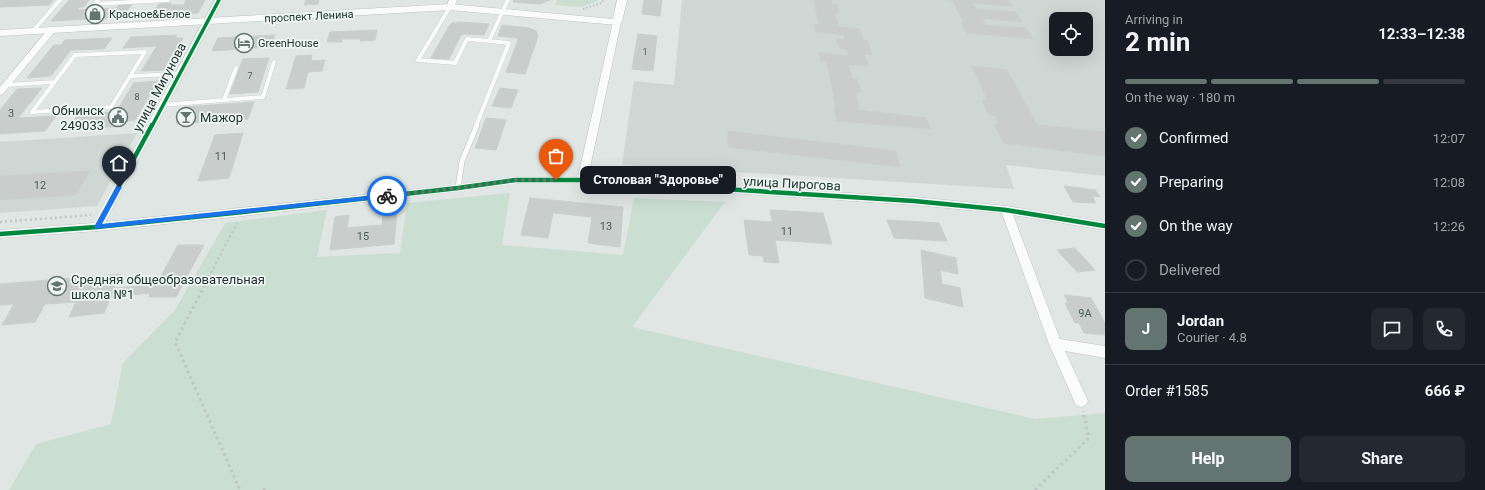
<!DOCTYPE html>
<html lang="en">
<head>
<meta charset="utf-8">
<style>
	:root { --surface:#171b24; --page:#242831; --text:#f1f3f6; --muted:#9ea1a6; --line:#363941; --accent:#647470 }
	body { margin:0; font-family:Roboto,sans-serif; background:var(--page); color:var(--text); height:100vh; display:flex; flex-direction:column; font-size:15px; white-space:nowrap }
	* { box-sizing:border-box; margin:0 }
	p { font-size:13px; color:var(--muted) }
	.icon { flex:none; width:22px; height:22px; fill:none; stroke:currentColor; stroke-width:2; stroke-linecap:round; stroke-linejoin:round }
	.map { position:relative; flex:1; overflow:hidden }
	.side { display:flex; flex-direction:column; background:var(--surface); width:380px }
	.side>* { flex:none }
	.buttons { position:absolute; left:1049px; top:12px; display:grid; gap:8px }
	.buttons a { display:grid; place-items:center; width:44px; height:44px; border-radius:8px; background:var(--surface); box-shadow:0 4px 16px #0002; font-size:20px }
	.pin { position:absolute; display:grid; place-items:center; width:34px; height:34px; color:#fff; margin:-41px -17px; border-radius:50% 50% 50% 0; rotate:-45deg; box-shadow:0 0 4px #0007 }
	.pin .icon { rotate:45deg }
	.courier { position:absolute; display:grid; place-items:center; width:40px; height:40px; margin:-20px; border:3px solid #1a73e8; border-radius:50%; background:#fff; color:#222; box-shadow:0 1px 5px #0007 }
	.bubble { position:absolute; height:28px; border-radius:8px; background:var(--surface); box-shadow:0 4px 16px #0002; font-size:13px; font-weight:700; line-height:28px; text-align:center }
	.head em { font-style:normal; font-weight:700 }
	.head div { display:flex; flex-direction:column-reverse }
	.head { display:flex; align-items:center; justify-content:space-between; height:68px; padding:0 20px }
	h1 { font-size:26px; font-weight:700; line-height:30px }
	.bar { display:grid; grid-template-columns:repeat(4,1fr); gap:6px 4px; align-content:center; height:48px; padding:0 20px }
	.bar i { height:5px; border-radius:3px; background:var(--line) }
	.bar .selected { background:var(--accent) }
	.bar p { grid-column:span 4 }
	.line { display:flex; align-items:center; gap:10px; padding:0 20px; border-top:1px solid var(--line) }
	.line div { flex:1 }
	.round { display:grid; place-items:center; flex:none; width:42px; height:42px; border-radius:8px; background:var(--page) }
	ol { padding:0 20px; list-style:none }
	li { display:flex; align-items:center; gap:12px; height:44px }
	li p { margin-inline-start:auto }
	li .icon { padding:4px; border-radius:50%; background:var(--accent); color:#fff; stroke-width:4 }
	li:last-child { color:var(--muted) }
	li i { width:22px; height:22px; border:2px solid var(--line); border-radius:50% }
	.button { display:flex; gap:8px; margin-top:auto; padding:8px 20px }
	.button a { flex:1; height:46px; border-radius:8px; background:var(--accent); color:#fff; font-size:16px; font-weight:700; line-height:46px; text-align:center }
	.button a+a { background:var(--page); color:var(--text) }
	main { display:flex; flex:1; min-height:0 }
	.map>svg:first-child { display:block }
</style>
</head>
<body>
<main>
<div class="map">
<svg width="1105" height="490" viewBox="0 0 1105 490">
	<rect width="100%" height="100%" fill="#e0e6e4"/>
	<path fill="#cfd7d4" fill-rule="evenodd" d="M682,0h423v176l-99,-11 8,24 -392,-24 12,-84 40,4zM1056,19h30v30h-30z
		M137,133l-40,73 -97,7v-71z"/>
	<path fill="#cbded2" d="M557,0h42l-18,7 -26,-2z
		M510,193l-8,52 121,10 11,-57 91,4 -93,125 403,92 70,-6v77h-1096l27,-46 75,-20 12,-61 52,-53 50,-87 102,-13 -10,47 83,-4 7,-50z"/>
	<path fill="#c9cecd" stroke="#c9cfcd" d="M0,0h54l-5,5 -49,2z
		M69,0h20l-5,7h-4l-3,3 39,-2 3,-3 13,-1 -9,13 -72,4z
		M186,0h19l-7,13 -47,2 8,-11 13,-1 -2,2h14z
		M306,0h13l-1,4 -14,1z
		M514,0h36l-11,4 -26,-2z
		M644,0h18l-2,16 -18,-2z
		M814,0h17l1,4h5l2,9h-4l3,14 22,2 3,11h4l5,15 -7,-1 3,12 -20,-2 4,15h5l4,13h-6l4,18 67,8 5,11 -94,-8 -3,-14h2l-9,-45 -6,-1 -2,-8 30,3 -2,-7 -8,-1 -2,-9 8,1 -1,-5 -28,-3 -2,-8 5,1z
		M949,0h59l4,6 -40,-3 4,6 40,3 6,10 -40,-4 3,7 41,3 7,11 -66,-6 -6,-10h3l-11,-22z
		M459,22l30,2 -5,11 -19,-1 -4,1 -12,24 -18,-1 18,-32 3,-3z
		M502,25l27,3 7,3 2,5 -13,38 -19,-2 12,-32 -1,-2 -19,-2z
		M377,30l-2,10 -15,1 1,-2h-19v3h-15l3,-10z
		M638,34l19,2 -4,35 -21,-2z
		M177,35l-2,3h8l-19,32 -23,1 16,-25 -34,2 8,-11z
		M275,35l-5,12 -58,4 6,-13z
		M112,38l-8,11 -33,1 -20,26 -24,2 27,-33h7l4,-5z
		M312,55l-1,6 14,-1 -3,11 -14,1 -4,16 -18,1 10,-33z
		M269,58l-11,34 -28,2 13,-35z
		M972,66l35,4 32,58 3,1 -2,-4 65,7v24l-101,-13 -10,-19h5l-3,-8 -7,-1 -7,-15 6,1z
		M158,81l-23,39 -9,1 -3,5 -55,4 10,-16 38,-2 18,-29z
		M42,88l-24,30 38,-2 -11,15 -45,3v-24l17,-21z
		M500,88l18,2 -7,18 -19,-2z
		M254,102l-6,17 -72,5 8,-17z
		M486,118l20,2 -10,30 -21,-2z
		M728,131l168,20 4,16 -172,-20z
		M243,133l-14,45 -31,3 17,-46z
		M90,171l-15,24 -75,5v-24z
		M1064,186l31,4 5,7 -8,-1 4,7 -23,-1z
		M530,198l93,9 -3,40 -32,-4 4,-26 -39,-4 -5,25 -27,-3z
		M770,210l53,3 9,31 -57,-4 4,23 -15,-1 -1,-6 -14,-1 -5,-35 28,2z
		M397,212l-3,32 -64,6 5,-33 14,-2 -2,13 35,-3 1,-12z
		M887,220l52,3 8,18 -53,-3z
		M178,245h26l-28,52h-27l1,-4 -39,4 -7,16 -35,4 7,-15 -31,2 -10,18 -33,3 12,-21 -14,1v-21l121,-10 -7,14 42,-3z
		M1075,248l20,22 -18,2 -20,-22z
		M921,250l35,8 2,16 -18,-4 2,14 18,4 3,19 -38,-9z
		M1064,295l27,3 14,25v12l-21,-2 -5,-10h-4l-10,-20 4,1z"/>
	<g fill="none" stroke-linecap="round" stroke-linejoin="round">
		<defs>
			<path id="service-far1" d="M98,0l-3,4 73,-4
				M450,7l-32,53 37,3 12,-24 22,2
				M33,31l27,-31
				M145,52l-34,55 -79,5 43,-57z
				M130,76l49,-2
				M5,85l49,-3
				M224,100l12,-32
				M162,105l101,-8 11,-35
				M476,126l33,-83 -20,-2 19,-41"/>
			<path id="service" d="M458,188l4,-27 15,-36"/>
			<path id="minor" d="M215,0h8l-118,222 353,-37 57,-8h63l35,-155 4,-2 4,2 -33,155 326,20 92,9 99,16v8l-92,-15 47,124 45,7v12l-40,-7 23,50 -2,4 -5,2 -5,-2 -27,-61 -47,-131 -88,-8 -332,-22h-67l-57,8 -215,25 -146,15 -97,7v-8l94,-7z
				M449,0h8l-4,9h-3l-4,-2z
				M49,28h6l1,2 -53,64 -3,1v-8z"/>
			<path id="secondary" d="M617,0h10l-5,22 -5,3 -167,-15 -450,26v-6l450,-26 163,15z"/>
		</defs>
		<use href="#service-far1" stroke="#bdc3c1" stroke-width="4.5"/>
		<use href="#service" stroke="#bdc3c1" stroke-width="6"/>
		<use href="#minor" stroke="#bdc3c1" stroke-width="1"/>
		<use href="#secondary" stroke="#bdc3c1" stroke-width="1"/>
		<path stroke="#bfc7c5" stroke-width="2" stroke-dasharray="1.5 2" stroke-linecap="butt" d="M583,9l19,-6 1,-3"/>
		<path stroke="#bfc7c5" stroke-width="2.5" stroke-dasharray="2 3" stroke-linecap="butt" d="M0,222l91,-7
			M204,286l33,-63"/>
		<path stroke="#bfc7c5" stroke-width="3" stroke-dasharray="2.5 3.5" stroke-linecap="butt" d="M205,285l-30,57 65,148
			M263,490l3,-2 1,2
			M1035,490l54,-52 -6,-27"/>
		<use href="#service-far1" stroke="#fafbfb" stroke-width="4"/>
		<use href="#service" stroke="#fafbfb" stroke-width="5"/>
		<use href="#minor" fill="#fafbfb" fill-rule="evenodd"/>
		<use href="#secondary" fill="#fafbfb" fill-rule="evenodd"/>
		<defs>
			<path id="cycleway-far1" d="M152,126l67,-126"/>
			<path id="cycleway" d="M97,227l55,-102
				M0,234l97,-7 146,-15 215,-24 57,-8h67l332,21 92,9 99,16"/>
		</defs>
		<use href="#cycleway-far1" stroke="#eef5f2" stroke-width="5.5"/>
		<use href="#cycleway" stroke="#eef5f2" stroke-width="7"/>
		<use href="#cycleway-far1" stroke="#00873e" stroke-width="3.5"/>
		<use href="#cycleway" stroke="#00873e" stroke-width="4.5"/>
	</g>
	<path fill="#1a73e8" d="M117,185l5,2 -20,37 285,-30 3,2 -3,2 -292,31 -1,-2z"/>
	<g fill="none" stroke-linecap="round" stroke-linejoin="round">
		<path stroke="#647470" stroke-width="4" stroke-dasharray="0 7.2" d="M387,196l71,-8 57,-8h41"/>
	</g>
	<defs>
		<symbol id="shop-ring" viewBox="-11 -11 22 22"><circle r="9.5" fill="#eef5f2" stroke="#647470" stroke-width="1.5"/><path d="M-5-2.5h2.3a2.7 3.5 0 0 1 5.4 0H5L5.5 6h-11ZM-1.5-2.5h3a1.5 2.3 0 0 0-3 0Z" fill="#647470"/></symbol>
		<symbol id="hotel-ring" viewBox="-11 -11 22 22"><circle r="9.5" fill="#eef5f2" stroke="#647470" stroke-width="1.5"/><path d="M-6-4.5h1.5V1H6V5H4.5V3h-9V5H-6ZM-4 0a1.8 1.8 0 1 1 3.6 0ZM.5 0V-2.5h3Q6-2.5 6 0Z" fill="#647470"/></symbol>
		<symbol id="civic-ring" viewBox="-11 -11 22 22"><circle r="9.5" fill="#eef5f2" stroke="#647470" stroke-width="1.5"/><path d="M-.6-6.5H3V-4.5H.6V-3L4-1V1h2V6H-6V1h2V-1L-.6-3ZM-1.2 2.5V6h2.4V2.5Z" fill="#647470"/></symbol>
		<symbol id="bar-ring" viewBox="-11 -11 22 22"><circle r="9.5" fill="#eef5f2" stroke="#647470" stroke-width="1.5"/><path d="M-6-5H6L.8 .8V4.5H3.5V6h-7V4.5H-.8V.8Z" fill="#647470"/></symbol>
		<symbol id="school-ring" viewBox="-11 -11 22 22"><circle r="9.5" fill="#eef5f2" stroke="#647470" stroke-width="1.5"/><path d="M0-5L7-2L0 1L-7-2ZM-4 1L0 2.5L4 1V4Q0 6-4 4Z" fill="#647470"/></symbol>
	</defs>
	<g fill-rule="evenodd">
		<use href="#shop-ring" x="84" y="3" width="22" height="22"/>
		<use href="#hotel-ring" x="233" y="32" width="22" height="22"/>
		<use href="#civic-ring" x="107" y="106" width="22" height="22"/>
		<use href="#bar-ring" x="175" y="106" width="22" height="22"/>
		<use href="#school-ring" x="46" y="275" width="22" height="22"/>
	</g>
	<g text-anchor="middle" stroke-width="3.5" stroke-linejoin="round" paint-order="stroke">
		<g font-size="9" fill="#4c5d5a">
			<text x="645" y="55">1</text>
			<text x="250" y="79">7</text>
			<text x="137" y="100">8</text>
		</g>
		<g font-size="11" fill="#223632" stroke="#eef5f2" text-anchor="start">
			<text x="109" y="18">Красное&amp;Белое</text>
			<text x="258" y="47">GreenHouse</text>
		</g>
		<g font-size="11" fill="#223632" stroke="#eef5f2">
			<text transform="translate(309 16) rotate(-3)" y="4">проспект Ленина</text>
		</g>
		<g font-size="11" fill="#4c5d5a">
			<text x="11" y="117">3</text>
			<text x="221" y="160">11</text>
			<text x="40" y="189">12</text>
			<text x="606" y="230">13</text>
			<text x="787" y="235">11</text>
			<text x="363" y="240">15</text>
			<text x="1085" y="317">9А</text>
		</g>
		<g font-size="13" fill="#223632" stroke="#eef5f2">
			<text transform="translate(159 87) rotate(-62)" y="5">улица Мигунова</text>
			<text transform="translate(792 183) rotate(3)" y="5">улица Пирогова</text>
		</g>
		<g font-size="13" fill="#223632" stroke="#eef5f2" text-anchor="start">
			<text x="104" y="115" text-anchor="end">Обнинск<tspan x="104" dy="15">249033</tspan></text>
			<text x="200" y="122">Мажор</text>
			<text x="71" y="284">Средняя общеобразовательная<tspan x="71" dy="15">школа №1</tspan></text>
		</g>
	</g>
</svg>
<div class="buttons">
<a><svg class="icon" aria-label="locate" viewBox="0 0 24 24"><circle cx="12" cy="12" r="6"/><path d="M12 2v4M12 18v4M2 12h4M18 12h4"/></svg></a>
</div>
<div class="pin" style="left:556px;top:180px;background:#ea580c"><svg class="icon" aria-label="bag" viewBox="0 0 24 24"><path d="M5 8h14l-1 12H6zM9 8a3 3 0 0 1 6 0"/></svg></div>
<div class="pin" style="left:119px;top:187px;background:#1f2937"><svg class="icon" aria-label="home" viewBox="0 0 24 24"><path d="M3 11l9-7 9 7M6 9v11h12V9"/></svg></div>
<div class="courier" style="left:387px;top:196px"><svg class="icon" aria-label="bike" viewBox="0 0 24 24"><circle cx="6" cy="16" r="4"/><circle cx="18" cy="16" r="4"/><path d="M6 16l4-8h5l3 8M10 8l3 8H6M13 5h3"/></svg></div>
<div class="bubble" style="left:580px;top:166px;width:156px">Столовая &quot;Здоровье&quot;</div>
</div>
<section class="side">
<div class="head"><div><h1>2 min</h1><p>Arriving in</p></div><em>12:33–12:38</em></div>
<div class="bar"><i class="selected"></i><i class="selected"></i><i class="selected"></i><i></i><p>On the way · 180 m</p></div>
<ol>
<li><svg class="icon" aria-label="check" viewBox="0 0 24 24"><path d="M5 12l5 5 9-10"/></svg>Confirmed<p>12:07</p></li>
<li><svg class="icon" aria-label="check" viewBox="0 0 24 24"><path d="M5 12l5 5 9-10"/></svg>Preparing<p>12:08</p></li>
<li><svg class="icon" aria-label="check" viewBox="0 0 24 24"><path d="M5 12l5 5 9-10"/></svg>On the way<p>12:26</p></li>
<li><i></i>Delivered</li>
</ol>
<div class="line" style="height:72px"><b class="round" style="background:var(--accent);color:#fff">J</b><div><b>Jordan</b><p>Courier · 4.8</p></div><a class="round"><svg class="icon" aria-label="chat" viewBox="0 0 24 24"><path d="M4 5h16v11H9l-5 4z"/></svg></a><a class="round"><svg class="icon" aria-label="phone" viewBox="0 0 24 24"><path d="M5 4h4l2 5-3 2q2 4 5 5l2-3 5 2v4C11 20 4 13 5 4z"/></svg></a></div>
<div class="line" style="height:52px"><div>Order #1585</div><b>666 ₽</b></div>
<div class="button"><a>Help</a><a>Share</a></div>
</section>
</main>
</body>
</html>
